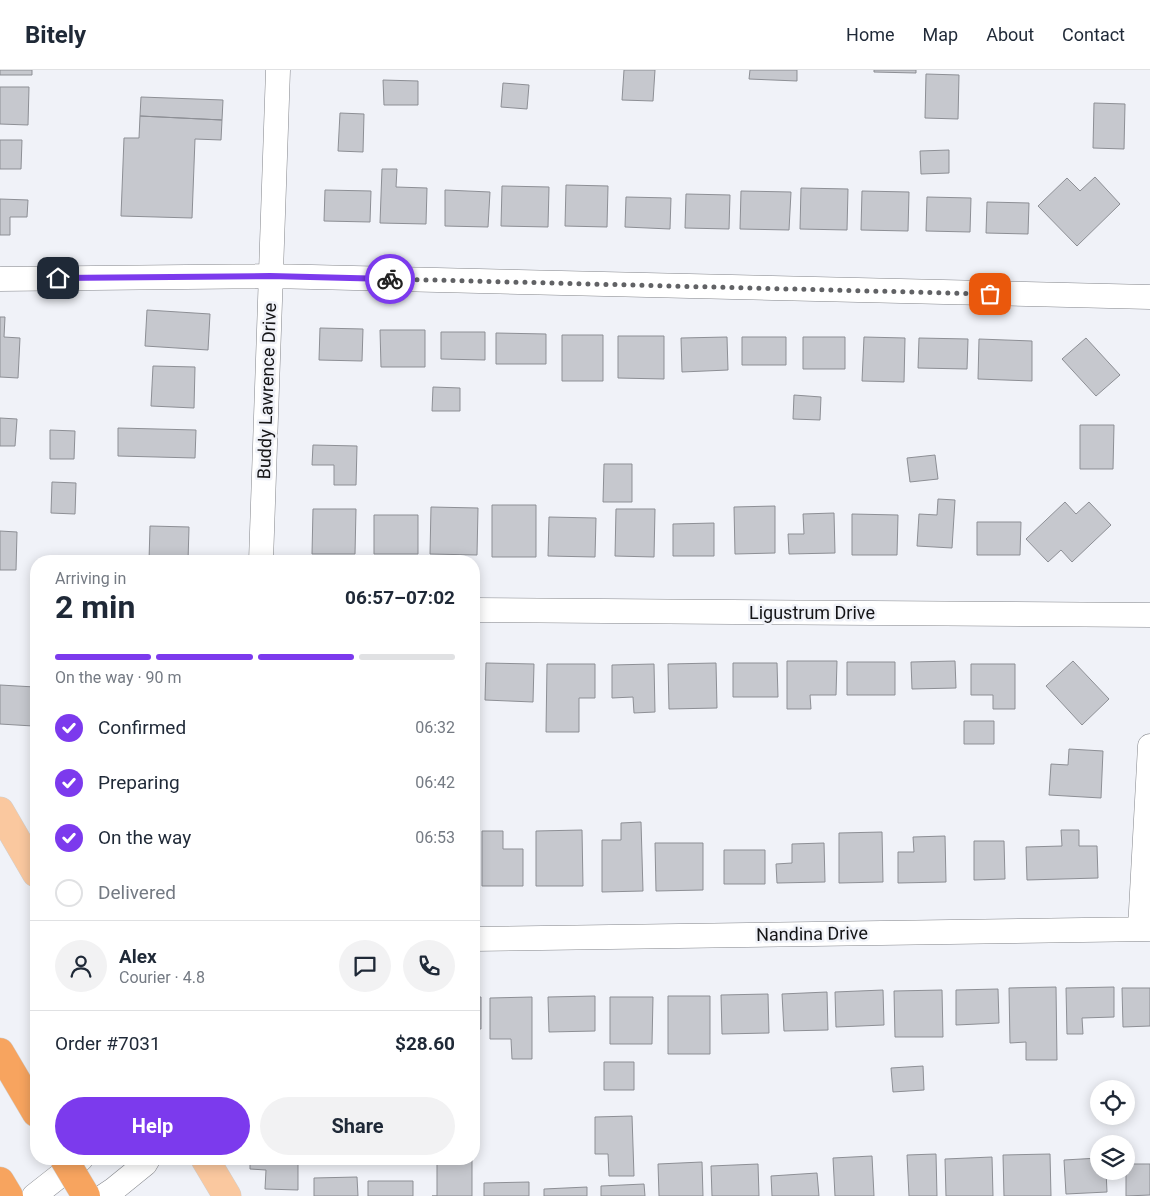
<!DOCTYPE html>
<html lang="en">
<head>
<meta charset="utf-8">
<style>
	:root { --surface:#fff; --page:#f2f2f3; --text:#1f2937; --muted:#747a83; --line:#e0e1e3; --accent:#7c3aed }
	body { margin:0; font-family:Roboto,sans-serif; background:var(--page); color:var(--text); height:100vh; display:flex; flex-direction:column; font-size:19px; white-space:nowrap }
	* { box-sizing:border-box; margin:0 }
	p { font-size:16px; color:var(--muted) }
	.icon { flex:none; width:28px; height:28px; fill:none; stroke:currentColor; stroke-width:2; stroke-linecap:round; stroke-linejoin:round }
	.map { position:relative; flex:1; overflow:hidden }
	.sheet { position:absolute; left:30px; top:485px; width:450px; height:610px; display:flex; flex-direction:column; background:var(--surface); border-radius:20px; box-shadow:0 2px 12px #0003 }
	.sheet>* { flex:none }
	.tools { position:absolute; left:1090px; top:1010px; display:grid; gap:10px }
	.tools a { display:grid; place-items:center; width:45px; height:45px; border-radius:50%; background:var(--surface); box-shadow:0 2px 12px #0003; font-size:25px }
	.pin { position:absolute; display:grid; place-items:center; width:42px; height:42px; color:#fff; margin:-21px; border-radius:10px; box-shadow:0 2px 8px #0006 }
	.courier { position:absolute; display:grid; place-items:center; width:50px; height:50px; margin:-25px; border:4px solid #7c3aed; border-radius:50%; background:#fff; color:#222; box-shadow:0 1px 6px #0007 }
	.overview em { font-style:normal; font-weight:700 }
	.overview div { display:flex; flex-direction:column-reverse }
	.overview { display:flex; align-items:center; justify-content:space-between; height:85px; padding:0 25px }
	h1 { font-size:32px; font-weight:700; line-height:38px }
	.bar { display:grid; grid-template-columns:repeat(4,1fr); gap:8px 5px; align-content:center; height:60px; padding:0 25px }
	.bar i { height:6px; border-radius:4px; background:var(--line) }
	.bar .current { background:var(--accent) }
	.bar p { grid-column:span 4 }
	.line { display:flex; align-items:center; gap:12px; padding:0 25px; border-top:1px solid var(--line) }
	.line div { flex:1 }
	.round { display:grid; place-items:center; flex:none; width:52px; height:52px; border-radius:26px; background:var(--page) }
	ol { padding:0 25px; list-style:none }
	li { display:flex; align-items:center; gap:15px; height:55px }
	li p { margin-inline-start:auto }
	li .icon { padding:5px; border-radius:50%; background:var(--accent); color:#fff; stroke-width:4 }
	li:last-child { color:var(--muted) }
	li i { width:28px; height:28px; border:2px solid var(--line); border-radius:50% }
	.action { display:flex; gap:10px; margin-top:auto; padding:10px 25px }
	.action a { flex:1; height:58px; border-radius:30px; background:var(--accent); color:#fff; font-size:20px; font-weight:700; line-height:58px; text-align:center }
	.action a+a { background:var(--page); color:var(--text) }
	header { display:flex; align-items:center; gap:30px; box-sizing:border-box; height:70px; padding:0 25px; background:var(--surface); border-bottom:1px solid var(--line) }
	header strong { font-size:24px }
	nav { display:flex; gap:28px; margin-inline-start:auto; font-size:18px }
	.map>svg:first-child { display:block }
</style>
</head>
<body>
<header>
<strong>Bitely</strong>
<nav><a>Home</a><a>Map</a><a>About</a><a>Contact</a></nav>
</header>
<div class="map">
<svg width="1150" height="1126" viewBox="0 0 1150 1126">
	<rect width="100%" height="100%" fill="#f0f2f8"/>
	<path fill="#c6c8ce" stroke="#8d8f95" d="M0,0h32v5h-32z
		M624,0h31l-2,31 -31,-1z
		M750,0h47v11l-48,-2z
		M874,0h42v3l-42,-1z
		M926,4l33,1 -1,44 -33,-1z
		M383,10l35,1v24h-34z
		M503,13l26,2 -2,24 -26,-2z
		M0,17h29l-1,38 -28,-1z
		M141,27l82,3 -1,20 -82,-4z
		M1094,33l31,1 -1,45 -31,-1z
		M340,43l24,1 -1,38 -25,-1z
		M140,46l82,4 -1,20 -26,-1 -3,79 -71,-2 3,-78h15z
		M0,70h22l-1,29h-21z
		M949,80v23l-28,1 -1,-23z
		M382,99h15l-1,18 31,1 -1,36 -46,-1z
		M1095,107l25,27 -43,42 -39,-40 29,-28 13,13z
		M566,115l42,1 -1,41 -42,-1z
		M502,116l47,1 -1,40 -47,-1z
		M801,118l47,1 -1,41 -47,-1z
		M325,120l46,1 -1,31 -46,-1z
		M445,120l45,2 -2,35 -43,-1z
		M741,121l50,1 -2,38 -49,-1z
		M862,121l47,1 -1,39 -47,-1z
		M686,124l44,1 -1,34 -44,-1z
		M626,127l45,1 -1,31 -45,-2z
		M927,127l44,1 -1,34 -44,-1z
		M0,129l28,1 -1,17h-17v18h-10z
		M987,132l42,1 -1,31 -42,-1z
		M147,240l63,4 -2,36 -63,-4z
		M0,247h5l-1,20 16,1 -2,40 -18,-1z
		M320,258l43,1 -1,32 -43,-1z
		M380,260h45v37h-44z
		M441,262h44v28l-44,-1z
		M496,263l50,1v30h-50z
		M562,265h41v46h-41z
		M618,266h46v43l-46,-1z
		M727,267l1,33 -46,2 -1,-34z
		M742,267h44v28h-44z
		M803,267h42v32h-42z
		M864,267l41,1 -1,44 -42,-1z
		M919,268l49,1 -1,30 -49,-1z
		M1086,268l34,37 -24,21 -34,-37z
		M979,269l53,2v40l-54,-2z
		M153,296l42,1 -1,41 -43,-2z
		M433,317l27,1v23h-28z
		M794,325l27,2 -1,23 -27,-1z
		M0,348l17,1 -2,27h-15z
		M1080,355h34l-1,44h-33z
		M118,358l78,2 -1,28 -77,-2z
		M50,360l25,1 -1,28h-24z
		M313,375l44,1 -1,39h-22v-20h-22z
		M935,385l3,24 -28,3 -3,-24z
		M604,394h28v38h-29z
		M52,412l24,1 -1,31 -24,-1z
		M938,429l17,1 -3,48 -35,-2 2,-32 18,1z
		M1065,432l11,12 13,-12 22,23 -39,37 -11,-12 -13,12 -22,-23z
		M492,435h44v52h-44z
		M775,436v47l-40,1 -1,-47z
		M431,437l47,1 -1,47 -47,-1z
		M313,439h43l-1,45h-43z
		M616,439h39l-1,48 -39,-1z
		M834,443l1,40 -46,1 -1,-20h16l-1,-20z
		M852,444l46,1 -1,40h-45z
		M374,445h44v39h-44z
		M549,447l47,1 -1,39 -47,-1z
		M977,452h44l-1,33h-43z
		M714,453v33h-41v-32z
		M150,456l39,1 -1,34h-39z
		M0,461l17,1 -1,38h-16z
		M787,591h50l-1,34h-26l1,14h-24z
		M955,591l1,27 -44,1 -1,-27z
		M1073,591l36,38 -27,26 -36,-39z
		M847,592h48v33h-48z
		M486,593l48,1 -1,38 -48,-2z
		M716,593l1,45 -48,1 -1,-45z
		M733,593h44l1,34h-45z
		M474,594h2l-1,37h-1z
		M547,594h48v34h-16v34h-33z
		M654,594l1,48 -21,1 -1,-16 -21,1v-33z
		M971,594h44v45h-22v-14h-22z
		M0,615l35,2 -2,39 -33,-2z
		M964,651h30v23h-30z
		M1069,679l34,2 -2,47 -52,-3 2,-31 17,1z
		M641,752l2,69 -41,1v-52h19v-17z
		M582,760l1,56h-47v-55z
		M1061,760h18v16h18l1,32 -71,2 -1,-33 36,-1z
		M482,761h21v18h20v37h-41z
		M882,762l1,50 -44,1v-50z
		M945,766l1,46 -48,1v-31h16l-1,-15z
		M974,771h30l1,38 -31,1z
		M655,773h48v47l-47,1z
		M824,773l1,39 -48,1 -1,-19 16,-1v-19z
		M724,780h41v34h-41z
		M1056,917l1,73h-31v-18l-16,1 -1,-55z
		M1114,917v30l-32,1 1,16h-16l-1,-46z
		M1122,918h28v38l-27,1z
		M998,919l1,34 -43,2v-35z
		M883,920l1,35 -48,2 -1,-35z
		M942,920l1,47h-48l-1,-46z
		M827,922l1,38 -44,1 -2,-37z
		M768,924l1,39 -47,1 -1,-39z
		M595,926v35l-46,1 -1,-35z
		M668,926h42v58h-42z
		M474,927h7v32h-7z
		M532,927v62h-20l-1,-20h-21v-41z
		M610,927h43l-1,47h-42z
		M604,992h30v28h-30z
		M923,996l1,24 -31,2 -2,-24z
		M632,1046l2,60h-25l-1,-22h-13v-37z
		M936,1084l1,42h-28l-2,-41z
		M1050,1084l1,42h-47l-1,-41z
		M872,1086l2,40h-39l-2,-38z
		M992,1087l1,39h-47l-1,-37z
		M1099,1088v13h7l1,21 -41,2 -2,-34z
		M250,1089h48v31l-33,-1 1,-19 -16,-1z
		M472,1089v37h-40h5v-36z
		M702,1092l1,34h-44l-1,-32z
		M758,1094l1,32h-47l-1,-30z
		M1126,1094h24v31l-24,1z
		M817,1103l2,23h-47l-1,-20z
		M357,1107l1,19h-44v-18z
		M368,1111h45v15h-45z
		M529,1112v14h-45v-13z
		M644,1114l1,12h-44v-10z
		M587,1117v9h-43v-7z"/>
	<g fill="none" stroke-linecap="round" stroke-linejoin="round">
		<defs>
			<path id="minor" d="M0,209l270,-3 880,21
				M261,491l17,-491
				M474,540l676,5
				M1140,859l10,-183
				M474,869l676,-10
				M34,1126l47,-37
				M104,1126l9,-6 32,-26 3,-5"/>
			<path id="major" d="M0,741l36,62
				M205,1089l22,37"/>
			<path id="highway" d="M0,982l36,61
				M0,1111l9,15"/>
		</defs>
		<use href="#minor" stroke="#84868b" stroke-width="25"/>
		<use href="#major" stroke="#d0d0d0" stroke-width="29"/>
		<use href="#highway" stroke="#d0d0d0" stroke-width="29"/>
		<use href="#minor" stroke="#fff" stroke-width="24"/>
		<use href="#major" stroke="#fac89f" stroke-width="28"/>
		<use href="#highway" stroke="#f7a45f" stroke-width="28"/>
		<defs>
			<path id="highway-bridge" d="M64,1089l22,37"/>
		</defs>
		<use href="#highway-bridge" stroke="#d0d0d0" stroke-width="29" stroke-linecap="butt"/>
		<use href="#highway-bridge" stroke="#f7a45f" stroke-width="28"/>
	</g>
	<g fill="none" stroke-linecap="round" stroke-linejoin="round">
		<path stroke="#616265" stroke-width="5" stroke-dasharray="0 9" d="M390,209l600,15"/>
		<path stroke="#7c3aed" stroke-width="6" d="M58,208l212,-2 120,3"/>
	</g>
	<g text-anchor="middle" stroke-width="5" stroke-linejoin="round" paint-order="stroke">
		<g font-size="18" fill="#141416" stroke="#f0f2f8">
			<text transform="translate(267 321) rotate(-88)" y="6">Buddy Lawrence Drive</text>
			<text x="812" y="549">Ligustrum Drive</text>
			<text transform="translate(812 864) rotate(-1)" y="6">Nandina Drive</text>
		</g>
	</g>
</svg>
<div class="tools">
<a><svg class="icon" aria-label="locate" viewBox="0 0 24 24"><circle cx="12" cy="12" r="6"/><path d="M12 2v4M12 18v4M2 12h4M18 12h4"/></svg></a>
<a><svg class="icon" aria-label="layers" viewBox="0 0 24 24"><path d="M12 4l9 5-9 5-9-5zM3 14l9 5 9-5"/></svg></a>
</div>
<div class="pin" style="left:990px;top:224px;background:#ea580c"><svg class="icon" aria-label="bag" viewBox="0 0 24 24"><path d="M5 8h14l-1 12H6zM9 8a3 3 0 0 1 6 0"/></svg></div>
<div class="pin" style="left:58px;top:208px;background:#1f2937"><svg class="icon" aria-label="home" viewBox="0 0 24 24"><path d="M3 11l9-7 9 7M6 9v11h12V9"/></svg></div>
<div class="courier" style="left:390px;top:209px"><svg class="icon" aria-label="bike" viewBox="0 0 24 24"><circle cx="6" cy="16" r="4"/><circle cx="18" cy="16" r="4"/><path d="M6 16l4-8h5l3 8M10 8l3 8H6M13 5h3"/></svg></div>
<section class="sheet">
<div class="overview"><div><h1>2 min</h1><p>Arriving in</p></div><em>06:57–07:02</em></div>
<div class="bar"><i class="current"></i><i class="current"></i><i class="current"></i><i></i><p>On the way · 90 m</p></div>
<ol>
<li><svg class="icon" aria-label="check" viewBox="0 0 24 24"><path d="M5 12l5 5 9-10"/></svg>Confirmed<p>06:32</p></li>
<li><svg class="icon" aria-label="check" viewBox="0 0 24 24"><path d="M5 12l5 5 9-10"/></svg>Preparing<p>06:42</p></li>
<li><svg class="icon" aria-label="check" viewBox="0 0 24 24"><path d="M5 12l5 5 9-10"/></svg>On the way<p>06:53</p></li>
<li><i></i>Delivered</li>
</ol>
<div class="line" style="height:90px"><a class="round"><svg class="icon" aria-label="person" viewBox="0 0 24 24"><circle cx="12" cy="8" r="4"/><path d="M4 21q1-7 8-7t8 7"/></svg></a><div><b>Alex</b><p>Courier · 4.8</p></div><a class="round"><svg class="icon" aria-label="chat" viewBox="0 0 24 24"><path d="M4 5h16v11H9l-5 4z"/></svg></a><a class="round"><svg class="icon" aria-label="phone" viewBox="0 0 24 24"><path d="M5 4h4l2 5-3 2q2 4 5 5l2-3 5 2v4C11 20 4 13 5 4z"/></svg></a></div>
<div class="line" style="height:65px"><div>Order #7031</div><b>$28.60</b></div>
<div class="action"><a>Help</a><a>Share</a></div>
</section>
</div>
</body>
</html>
